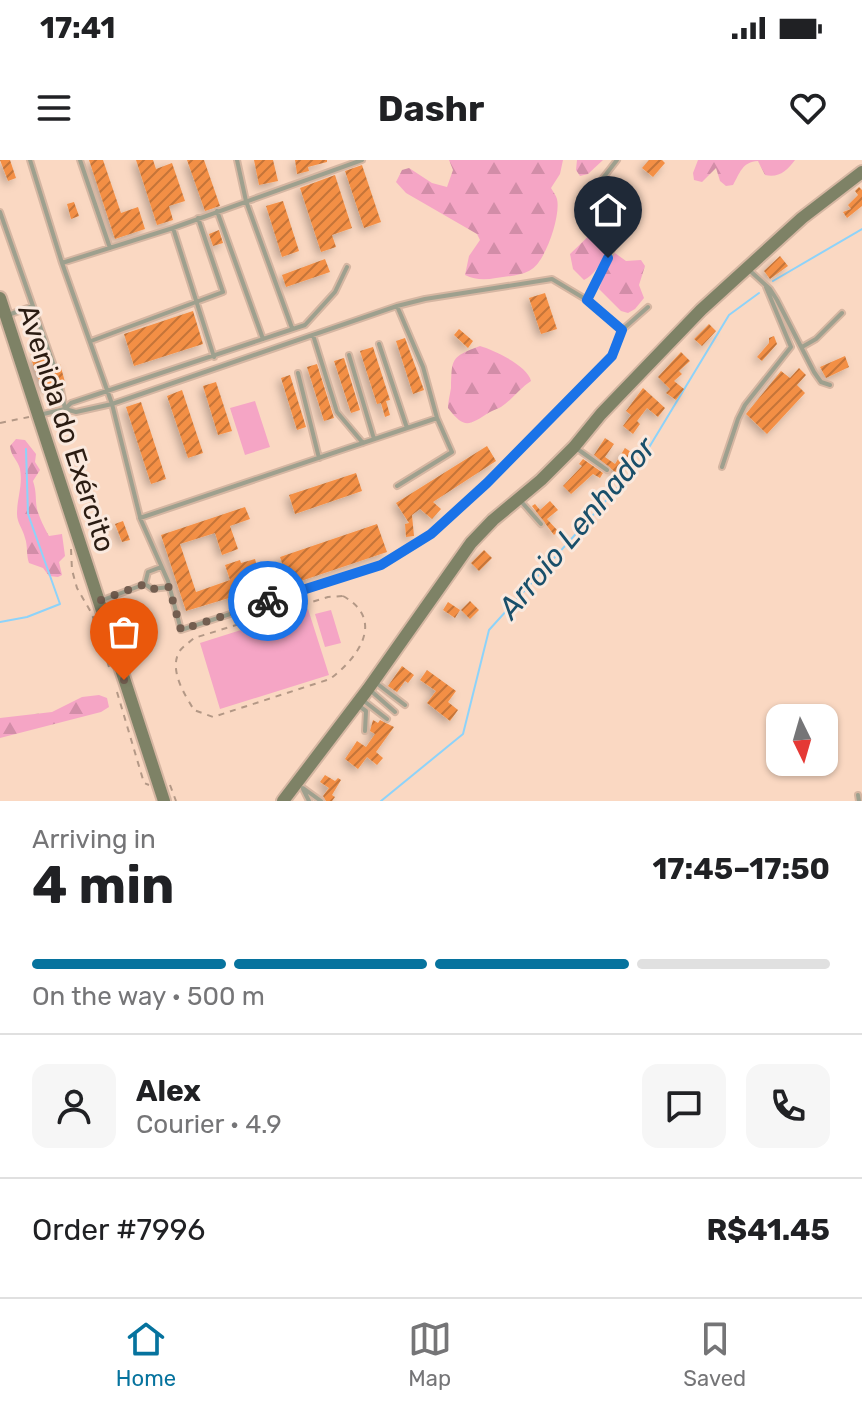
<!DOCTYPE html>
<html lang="en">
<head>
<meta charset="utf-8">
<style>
	:root { --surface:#fff; --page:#f6f6f6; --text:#202124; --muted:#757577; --line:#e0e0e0; --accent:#06739e }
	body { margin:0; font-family:Rubik,sans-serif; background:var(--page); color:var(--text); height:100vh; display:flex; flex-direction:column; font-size:30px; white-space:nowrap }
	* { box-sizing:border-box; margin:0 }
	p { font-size:26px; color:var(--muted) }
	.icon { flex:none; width:44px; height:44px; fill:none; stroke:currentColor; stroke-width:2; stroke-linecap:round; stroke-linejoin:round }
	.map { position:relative; height:641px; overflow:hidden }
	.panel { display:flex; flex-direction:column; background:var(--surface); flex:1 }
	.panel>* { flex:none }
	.needle { width:52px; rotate:175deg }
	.controls { position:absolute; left:766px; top:544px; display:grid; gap:16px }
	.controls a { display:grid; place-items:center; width:72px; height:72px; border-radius:16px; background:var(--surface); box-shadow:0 2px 6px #0004; font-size:40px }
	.pin { position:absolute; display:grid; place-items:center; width:68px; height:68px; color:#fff; margin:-82px -34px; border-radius:50% 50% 50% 0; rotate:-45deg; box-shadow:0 0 8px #0007 }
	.pin .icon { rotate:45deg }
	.courier { position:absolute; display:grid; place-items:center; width:80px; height:80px; margin:-40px; border:6px solid #1a73e8; border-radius:50%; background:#fff; color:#222; box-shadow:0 2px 10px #0007 }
	.head em { font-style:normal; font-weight:700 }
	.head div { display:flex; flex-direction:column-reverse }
	.head { display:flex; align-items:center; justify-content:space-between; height:136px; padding:0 32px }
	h1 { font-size:52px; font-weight:700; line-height:60px }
	.bar { display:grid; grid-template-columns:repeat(4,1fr); gap:12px 8px; align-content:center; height:96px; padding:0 32px }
	.bar i { height:10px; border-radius:6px; background:var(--line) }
	.bar .on { background:var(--accent) }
	.bar p { grid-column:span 4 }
	.line { display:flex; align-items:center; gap:20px; padding:0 32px; border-top:2px solid var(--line) }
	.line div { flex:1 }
	.round { display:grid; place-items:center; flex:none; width:84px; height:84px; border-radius:16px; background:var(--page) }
	.status { display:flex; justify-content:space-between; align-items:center; height:56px; padding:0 40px; background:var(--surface); direction:ltr }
	.status svg { height:22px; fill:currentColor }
	header { display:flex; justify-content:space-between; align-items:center; height:104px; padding:0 32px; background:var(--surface); font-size:36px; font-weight:700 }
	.tab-bar { display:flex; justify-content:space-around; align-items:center; height:112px; border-top:2px solid var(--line); background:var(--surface); font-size:22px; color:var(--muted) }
	.tab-bar a { display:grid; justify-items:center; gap:4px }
	.tab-bar .on { color:var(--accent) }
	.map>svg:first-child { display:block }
</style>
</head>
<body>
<div class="status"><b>17:41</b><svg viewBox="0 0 49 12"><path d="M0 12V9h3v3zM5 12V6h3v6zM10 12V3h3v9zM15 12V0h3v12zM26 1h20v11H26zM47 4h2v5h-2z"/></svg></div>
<header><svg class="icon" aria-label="menu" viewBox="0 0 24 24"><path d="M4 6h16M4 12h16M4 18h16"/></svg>Dashr<svg class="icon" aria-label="heart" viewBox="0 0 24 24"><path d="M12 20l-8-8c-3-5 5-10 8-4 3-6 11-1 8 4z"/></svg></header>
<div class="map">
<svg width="862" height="641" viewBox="0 0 862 641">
	<defs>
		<pattern id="forest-firs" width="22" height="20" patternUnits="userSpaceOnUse" patternTransform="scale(2)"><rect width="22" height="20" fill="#f5a5c5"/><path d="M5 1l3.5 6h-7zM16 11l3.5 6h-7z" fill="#d28da8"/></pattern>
		<pattern id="building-hatch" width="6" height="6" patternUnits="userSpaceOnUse" patternTransform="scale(2)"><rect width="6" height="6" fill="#f38f45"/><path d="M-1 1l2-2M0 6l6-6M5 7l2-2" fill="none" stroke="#c57438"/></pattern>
		<filter id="shadow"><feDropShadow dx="-3.5" dy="3.5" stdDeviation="4" flood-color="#0004"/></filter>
	</defs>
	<rect width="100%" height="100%" fill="#fad8c2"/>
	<path fill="url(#forest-firs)" d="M449,0h114l-3,14 -9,14c2,4 5,7 6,11 4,16 -11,61 -25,70 -10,7 -24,7 -36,9 -11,2 -21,2 -31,-3l4,-19 11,-16 -3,-6 -71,-41 -10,-11 6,-12 7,-2 23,15 15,4 6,-17z
		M577,0h26l-15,14 -8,2 -4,-6z
		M698,0h97c-8,11 -16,18 -30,15l-7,-14c-16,1 -18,12 -25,24l-7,1 -6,-5 -4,-13 -14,14 -8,-2 -1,-7z
		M598,67l10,11c-1,16 -10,35 -24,42l-11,-11 -3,-15z
		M615,93l11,8 15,-1 4,6 -6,19 5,13 -9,11 -7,4 -7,-2 -22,-22 11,-31z
		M480,186c14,4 48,20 51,35 -11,7 -19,19 -30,26 -3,2 -8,3 -11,5 -21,13 -25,18 -42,-4 0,-7 2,-13 3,-20 1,-29 -1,-31 29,-42z
		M16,279l9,1 11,14 -1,8 5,8 -7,11c4,12 2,18 4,28 2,8 8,20 12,27l13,-2 3,22 -6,6 3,13 -4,2 -9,-1 -6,-8 -14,-5c-3,-8 -1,-17 -4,-25 -2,-9 -8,-15 -8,-24 0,-16 6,-29 3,-45 -2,-9 -9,-12 -10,-23z
		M99,535l8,3 2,9 -8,5 -101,26v-20l52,-6 30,-15z"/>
	<path fill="#f5a5c5" d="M255,241l15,46 -25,8 -15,-47z
		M308,449l21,66 -109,34 -20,-66z
		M331,450l10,33 -16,4 -10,-33z"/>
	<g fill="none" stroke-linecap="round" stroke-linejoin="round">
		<path stroke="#8dd3fa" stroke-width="2" d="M773,121l89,-52
			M0,462l27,-5 33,-13 -32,-90 -2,-65
			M381,641l82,-67 26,-104 150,-166 90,-149 30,-22"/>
	</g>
	<path fill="url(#building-hatch)" filter="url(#shadow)" d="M0,0h10l6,18 -8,3z
		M89,0h14l18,53 17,-6 7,22 -30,10z
		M136,0h17l3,9 16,-6 13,38 -16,5 4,14 -16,5z
		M187,0h17l16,46 -15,5z
		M254,0h19l5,21 -19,4z
		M295,0h32v2l-19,5 1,4 -12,3z
		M649,0h13l3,3 -12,14 -11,-9z
		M362,5l19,57 -17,6 -19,-57z
		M335,15l17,53 -20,7 4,12 -15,5 -21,-64z
		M859,27l3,3v16l-15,12 -4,-6 8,-3 -3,-4 10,-10 -3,-4z
		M283,41l16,50 -17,6 -16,-51z
		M74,42l5,14 -8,3 -4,-15z
		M219,70l4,13 -10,3 -4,-12z
		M780,96l8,10 -18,13 -6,-8z
		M325,99l5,13 -44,15 -4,-12z
		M545,133l12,36 -16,5 -12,-36z
		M193,151l10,33 -69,22 -10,-32z
		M709,164l7,7 -14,15 -8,-7z
		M459,169l14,12 -5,7 -14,-13z
		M774,176l3,8 -15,17 -5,-4 12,-14v-5z
		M405,178l19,52 -11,4 -17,-53z
		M373,187l17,53 -4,1 4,14 -5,2 -4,-14 -4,1 -17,-53z
		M681,192l9,9 -11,10 3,3 -8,7 10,8 -8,11 -10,-7 4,-4 -12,-12z
		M43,194l5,14 8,2 4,-6 5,18 -7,-2 -3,5 -12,5 -12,-31z
		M845,196l4,11 -23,11 -6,-11z
		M344,198l16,52 -9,3 -17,-52z
		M317,204l17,54 -10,3 -17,-54z
		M799,208l7,7 -9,10 8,8 -38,41 -21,-20 35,-43 9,7z
		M290,215l16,52 -9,3 -16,-52z
		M216,222l16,49 -14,4 -15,-49z
		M643,228l22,20 -7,9 -11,-9 -10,13 3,3 -7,10 -10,-8 8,-11 -5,-4z
		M182,230l21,63 -15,5 -21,-62z
		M141,242l25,77 -15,5 -25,-77z
		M605,278l9,6 -9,13 10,7 10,-16 6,4 -10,15 4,3 -5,6 -26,-21z
		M487,286l9,15 -63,41 8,7 -9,10 -12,-10 -8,6 2,21 -8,1 -1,-13 4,-1 -13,-20z
		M583,299l20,14 -3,5 -7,-4 -22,20 -8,-8 19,-20 -3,-2z
		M356,313l6,18 -67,23 -6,-19z
		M550,341l8,9 -11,9 11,12 -4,4 -22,-29 3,-2 5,6z
		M245,347l5,12 -20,7 8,23 -16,6 -7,-22 -35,11 16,48 34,-12 -5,-15 15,-5 1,3 14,-4 4,15 10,-2 3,13 -86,26 -25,-76z
		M123,361l7,19 -8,2 -7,-18z
		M377,364l10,28 -98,33 -9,-28z
		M484,390l8,8 -13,13 -8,-8z
		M470,441l9,9 -9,9 -9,-9z
		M448,442l12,8 -5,8 -12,-8z
		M402,506l12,9 -6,8 -3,-2 -8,11 -9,-6z
		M427,510l29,21 -8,11 10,8 -8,11 -23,-18 9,-12 -16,-11z
		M373,560l5,3 2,-3 14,7 -18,25 7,6 -6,7 -10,-8 -9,12 -13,-10 12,-18 9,6 9,-13 -5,-3z
		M325,615l10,6 3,-3 3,2 -9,15 3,2 -3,4h-6l-3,-5 6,-8 -9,-6z"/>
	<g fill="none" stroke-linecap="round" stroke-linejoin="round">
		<defs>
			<path id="lane" d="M30,0l32,103 50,141 -36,8 -11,-3
				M80,0l30,88
				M237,0l9,41 46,127
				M217,51l46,128
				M0,52l54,154
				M173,68l41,129
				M62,103l111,-35 189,-68
				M748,109l22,20 7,11 37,72 7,10 9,3
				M588,139l30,-62 -22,-50 21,-27
				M397,146l26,61 14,51 -297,100 28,63 13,49 200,-65 50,-31 56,-51 125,-127 10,-26 26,-23
				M8,155l25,-9
				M313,175l24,77 26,31
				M91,181l132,-49 -25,-74
				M379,184l28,84
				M802,187l14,-8 26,-26
				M349,195l25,84
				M298,213l21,85
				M60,225l5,24
				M39,255l26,-6 6,-6 234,-78 30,-33 12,-25
				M576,288l31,22
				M722,307l16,-48 7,-14 46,-58 -25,-60
				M397,326l55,-34 -15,-34
				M519,339l22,25
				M140,357l-28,-113 285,-98 28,-7 127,-20 35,21 35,30
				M145,424l3,-12 13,-5
				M100,441l45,-17 7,5 17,-2
				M375,522l30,23
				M370,530l25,22
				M364,541l23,18
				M359,546l7,5 -1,20
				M303,628l18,13
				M303,629l6,12
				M858,635l1,6"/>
			<path id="secondary" d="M0,138l164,503
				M283,641l85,-112 103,-146 22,-23 48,-40 33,-33 27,-33 100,-104 101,-92 60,-46"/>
		</defs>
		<use href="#lane" stroke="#d5b6a2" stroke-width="8"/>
		<use href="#secondary" stroke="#d5b6a2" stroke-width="16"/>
		<path stroke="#b39886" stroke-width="2" stroke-dasharray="6 6" stroke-linecap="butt" d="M0,263l29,-6
			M71,389l1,21 5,18 15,26 17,53
			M343,436c43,24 15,62 -13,83l-117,38 -19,-7c-9,-15 -25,-39 -15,-58 3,-5 11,-10 15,-14l134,-41z
			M117,532l27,91 5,2
			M170,625l6,16"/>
		<use href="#lane" stroke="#9ea08e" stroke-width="4"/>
		<use href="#secondary" stroke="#7e8266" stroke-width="12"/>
	</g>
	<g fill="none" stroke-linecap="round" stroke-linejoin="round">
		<path stroke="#735e50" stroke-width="8" stroke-dasharray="0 14.4" d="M124,520l-26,-79 47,-17 7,5 17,-2 12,43 87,-29"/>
		<path stroke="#1a73e8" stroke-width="10" d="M268,441l113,-36 50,-31 56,-51 125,-127 10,-26 -35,-30 21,-42"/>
	</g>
	<g text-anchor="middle" stroke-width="6" stroke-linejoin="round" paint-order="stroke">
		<g font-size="28" fill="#2b1c12" stroke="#fae9de">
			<text transform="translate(67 268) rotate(72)" y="10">Avenida do Exército</text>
		</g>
		<g font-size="30" font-style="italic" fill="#194f6a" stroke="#fae9de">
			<text transform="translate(577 368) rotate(-50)" y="10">Arroio Lenhador</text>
		</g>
	</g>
</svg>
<div class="controls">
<a><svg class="needle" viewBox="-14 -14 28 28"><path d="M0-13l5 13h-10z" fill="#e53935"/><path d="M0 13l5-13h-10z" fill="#757577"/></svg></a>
</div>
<div class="pin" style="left:124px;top:520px;background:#ea580c"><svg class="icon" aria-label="bag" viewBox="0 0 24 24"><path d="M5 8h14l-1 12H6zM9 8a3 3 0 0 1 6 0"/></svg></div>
<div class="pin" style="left:608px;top:98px;background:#1f2937"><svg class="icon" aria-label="home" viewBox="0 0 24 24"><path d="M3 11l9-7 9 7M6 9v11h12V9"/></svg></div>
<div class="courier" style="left:268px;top:441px"><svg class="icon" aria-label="bike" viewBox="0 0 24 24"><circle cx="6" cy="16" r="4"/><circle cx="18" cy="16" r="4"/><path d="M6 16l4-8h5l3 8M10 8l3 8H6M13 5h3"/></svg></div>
</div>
<section class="panel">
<div class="head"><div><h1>4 min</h1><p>Arriving in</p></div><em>17:45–17:50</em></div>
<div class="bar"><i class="on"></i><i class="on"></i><i class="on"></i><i></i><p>On the way · 500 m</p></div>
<div class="line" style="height:144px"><a class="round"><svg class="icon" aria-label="person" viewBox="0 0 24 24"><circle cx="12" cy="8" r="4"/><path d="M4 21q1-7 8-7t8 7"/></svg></a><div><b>Alex</b><p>Courier · 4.9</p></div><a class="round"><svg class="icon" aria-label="chat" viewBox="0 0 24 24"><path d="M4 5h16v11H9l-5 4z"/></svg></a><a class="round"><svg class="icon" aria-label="phone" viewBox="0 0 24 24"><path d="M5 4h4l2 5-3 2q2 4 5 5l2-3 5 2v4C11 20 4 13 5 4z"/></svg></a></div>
<div class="line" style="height:104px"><div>Order #7996</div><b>R$41.45</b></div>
</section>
<nav class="tab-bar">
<a class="on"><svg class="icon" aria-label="home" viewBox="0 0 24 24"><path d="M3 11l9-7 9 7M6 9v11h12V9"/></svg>Home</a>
<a><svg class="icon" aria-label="map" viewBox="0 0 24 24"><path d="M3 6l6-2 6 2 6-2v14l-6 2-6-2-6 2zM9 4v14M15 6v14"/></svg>Map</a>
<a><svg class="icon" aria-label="saved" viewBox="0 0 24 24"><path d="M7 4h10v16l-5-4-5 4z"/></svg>Saved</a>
</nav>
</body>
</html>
